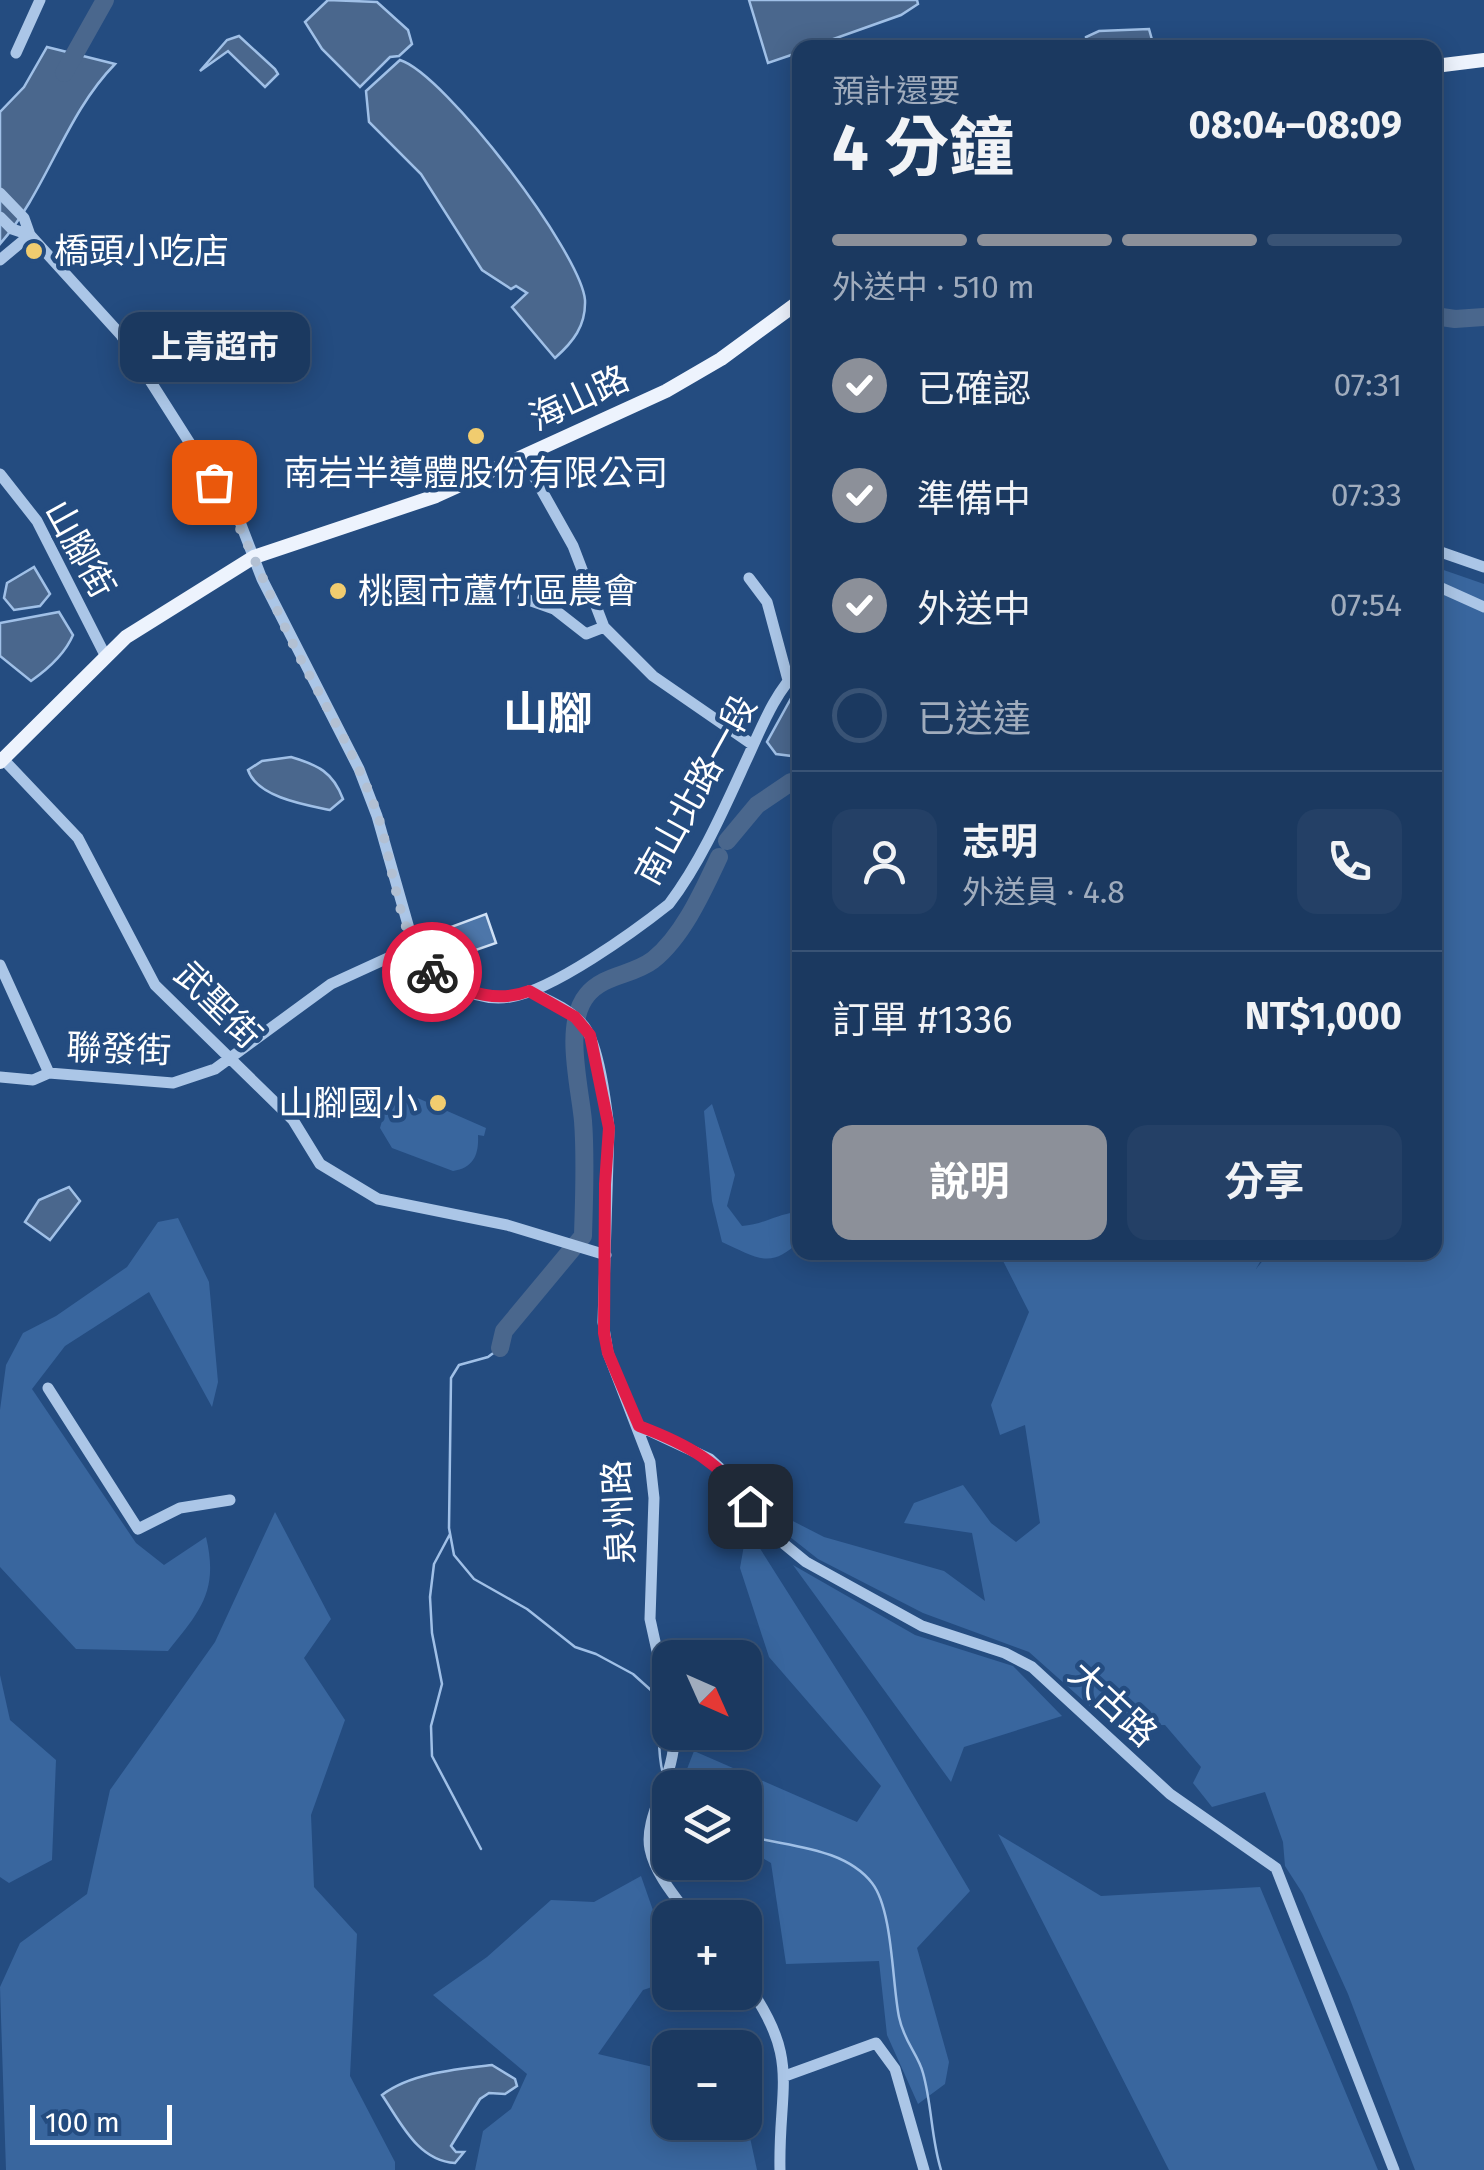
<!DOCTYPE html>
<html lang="zh-TW">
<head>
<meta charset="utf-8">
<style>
	:root { --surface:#1b3960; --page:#244066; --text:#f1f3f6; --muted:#a0acbd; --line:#395375; --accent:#8c9099 }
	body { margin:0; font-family:"Fira Sans","Noto Sans TC",sans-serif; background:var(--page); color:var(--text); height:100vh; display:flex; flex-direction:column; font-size:38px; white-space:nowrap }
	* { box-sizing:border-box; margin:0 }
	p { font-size:32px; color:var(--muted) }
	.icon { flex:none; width:55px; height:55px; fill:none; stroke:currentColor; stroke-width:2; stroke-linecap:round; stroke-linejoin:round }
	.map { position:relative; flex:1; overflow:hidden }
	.side { position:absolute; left:792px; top:40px; width:650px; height:1220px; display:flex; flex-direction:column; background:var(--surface); border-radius:20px; box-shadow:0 5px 25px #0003,0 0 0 2px var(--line) }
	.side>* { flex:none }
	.needle { width:65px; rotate:135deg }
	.controls { position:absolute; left:652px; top:1640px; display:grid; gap:20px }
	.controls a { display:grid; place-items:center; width:110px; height:110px; border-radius:20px; background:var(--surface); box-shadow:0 5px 25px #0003,0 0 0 2px var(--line); font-size:50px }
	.scale { position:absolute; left:30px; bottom:25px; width:142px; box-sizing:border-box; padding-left:10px; border:5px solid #fff; border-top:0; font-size:28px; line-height:35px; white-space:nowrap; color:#fff; -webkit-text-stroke:8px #244c80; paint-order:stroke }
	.pin { position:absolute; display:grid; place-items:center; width:85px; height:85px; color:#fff; margin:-42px; border-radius:20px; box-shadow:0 5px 15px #0006 }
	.courier { position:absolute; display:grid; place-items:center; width:100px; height:100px; margin:-50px; border:8px solid #e11d48; border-radius:50%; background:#fff; color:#222; box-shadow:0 2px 12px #0007 }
	.bubble { position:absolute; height:70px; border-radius:20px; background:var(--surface); box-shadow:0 5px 25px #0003,0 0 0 2px var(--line); font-size:32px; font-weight:700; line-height:70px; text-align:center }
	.summary em { font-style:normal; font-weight:700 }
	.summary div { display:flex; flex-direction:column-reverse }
	.summary { display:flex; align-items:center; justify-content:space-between; height:170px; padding:0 40px }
	h1 { font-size:65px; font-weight:700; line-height:75px }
	.bar { display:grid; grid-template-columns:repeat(4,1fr); gap:15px 10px; align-content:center; height:120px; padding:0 40px }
	.bar i { height:12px; border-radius:8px; background:var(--line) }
	.bar .selected { background:var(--accent) }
	.bar p { grid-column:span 4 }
	.line { display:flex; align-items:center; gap:25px; padding:0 40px; border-top:2px solid var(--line) }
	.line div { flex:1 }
	.round { display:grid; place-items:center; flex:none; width:105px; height:105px; border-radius:20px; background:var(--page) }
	ol { padding:0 40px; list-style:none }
	li { display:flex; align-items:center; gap:30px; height:110px }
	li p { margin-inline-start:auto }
	li .icon { padding:10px; border-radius:50%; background:var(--accent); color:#fff; stroke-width:4 }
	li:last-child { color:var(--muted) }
	li i { width:55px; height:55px; border:5px solid var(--line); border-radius:50% }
	.cta { display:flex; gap:20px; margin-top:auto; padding:20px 40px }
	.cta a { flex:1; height:115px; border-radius:20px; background:var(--accent); color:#fff; font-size:40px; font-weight:700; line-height:115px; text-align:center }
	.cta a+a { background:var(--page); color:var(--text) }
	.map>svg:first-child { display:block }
</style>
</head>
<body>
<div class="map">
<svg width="1484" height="2170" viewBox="0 0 1484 2170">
	<rect width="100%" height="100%" fill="#244c80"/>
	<path fill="#39669e" d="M1435,567l49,17v1586h-69l-67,-176 -45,-100 -18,-28 -2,-24 -18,-50 -53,15 -19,-24 8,-16 -36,-42 -53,1 -83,-74 -106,-39 -105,-54 -38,-30 5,-12 39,20 120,34 41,30 -13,-68 -68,-10 10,-20 49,-18 28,38 25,19 24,-19 -15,-98 -25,10 -9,-30 38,-93 -30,-59h266l-9,16 13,-16 166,-1z
		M397,1089l89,39 -2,8 -6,-1c1,19 -4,33 -25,36l-61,-23 -12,-20 5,-18 16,-12 -7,-4z
		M712,1104l23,71 -8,31 15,20c20,-1 33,-11 54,-14l4,-10v38c-29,31 -44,17 -78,2l-10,-41 -8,-90z
		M178,1218l31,64 9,100 -6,25 -63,-115 -84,54 -33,43 104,154 28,22 42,-28c13,54 -6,74 -38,114l-92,-2 -76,-82v-157l6,-45 17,-32 33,-17 71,-49 31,-45z
		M275,1512l56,107 -27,39 41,62 -34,95 3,72 43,47 -7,142 45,86v8h-389l-6,-183 20,-44 67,-49 23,-104 105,-148z
		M747,1528l121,191 102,172 -53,57 32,114 -4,22 -27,20 -31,-69 -8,-74 -93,3 -15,-101 -26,-15v-60l-65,-1 14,-36 163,71 24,-36 -112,-129 -29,-89z
		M793,1565l122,70 98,31 49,50 -98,31 -13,35z
		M0,1675l10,45 46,40 -4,100 -43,23 -9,-6z
		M998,1834l103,62 159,-9 118,283h-209z
		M641,1876l29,83v22l-27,9 -45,64 72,17v22l-13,38 67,-9 25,11 8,37h-282l8,-39 28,-22 16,-35 -94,-79 54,-38 64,-57 43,2z"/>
	<path fill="#4a678d" stroke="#a0c0e7" stroke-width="2.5" d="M328,0l49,2 31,28 4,14 -13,12 -9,1 -30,30 -38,-38 -17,-27z
		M749,0h168l1,4 -17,11 -90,32 -11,1v4l-32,11z
		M1149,29l5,18h-67l-1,-10 13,-6z
		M239,36l36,33 3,5 -13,13 -37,-36 -28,20 27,-31z
		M47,47l68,17c-50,51 -68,126 -115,180v-132l24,-25z
		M400,60c45,14 181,193 185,240 1,26 -12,42 -30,58l-43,-51 15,-14 -11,-7 -5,3 -29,-19 -61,-96 -52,-52 -3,-31z
		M34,567l16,27 -10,12 -26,4 -10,-12 3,-15z
		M59,612l14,23c-8,19 -25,34 -42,46l-31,-25v-33z
		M800,682v75l-24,-3 -9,-12z
		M291,757c27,8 42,15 52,42l-13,11c-25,-5 -73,-13 -82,-40l14,-9z
		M69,1187l11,14 -30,39 -25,-18 14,-22z
		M492,2065l23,14 2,7 -12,8 -16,-1 -9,6 -29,47 5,6h8l-9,11c-37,-2 -54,-40 -73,-68 29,-22 75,-26 110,-30z"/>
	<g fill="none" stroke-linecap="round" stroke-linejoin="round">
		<path stroke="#a0c0e7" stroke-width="2.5" d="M500,1348l-12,9 -29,8 -8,13 -2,150 5,27 20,24 53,30 48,38 21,7 37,20 20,18
			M450,1534l-16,30 -4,33 2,36 10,51 -11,42 1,30 49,93
			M656,1699c5,25 0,50 7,75
			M745,1835c40,12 98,11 127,48 21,27 20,100 27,134 5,25 19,37 24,56 9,32 8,65 18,97"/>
		<path stroke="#4a678d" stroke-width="18" d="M64,73l41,-73
			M1435,316l20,3 29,-2
			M727,841l30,-36 34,-23
			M500,1348l4,-17 79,-95c1,-38 3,-77 0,-115 -3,-34 -20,-97 4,-126 17,-21 45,-19 66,-35 30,-24 50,-69 66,-103"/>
	</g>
	<path fill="#4d76a9" stroke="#cfe0f5" stroke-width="2.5" d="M486,914l10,29 -43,15 -10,-28z"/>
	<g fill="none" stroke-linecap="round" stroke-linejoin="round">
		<path stroke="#abc6e7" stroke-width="11" d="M16,53l24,-53
			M0,193l24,25 6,17 91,100 119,187 22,57 97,190 18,47 37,130c15,31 60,57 96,51 42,-6 125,-66 159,-93 32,-42 55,-95 77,-143 15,-32 28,-68 54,-93
			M0,217l12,12 18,6
			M0,260l30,-25
			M523,457l50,89 31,81 49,49 100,69
			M0,474l37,47 68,134
			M1435,550l49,17
			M749,578l18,24 21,78
			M1435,585l49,22
			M523,598l31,11 32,25 18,-7
			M3,759l75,79 77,147 138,135 27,44 58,35 129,26 99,30
			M0,965l49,108
			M529,991c19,9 41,18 55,35 15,19 22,77 25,102l-6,194 5,31 42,109 4,36 -4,121 20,91
			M0,1077l33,3 16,-7 124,10 42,-14 116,-85 83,-38
			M48,1388l90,141 42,-21 50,-8
			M639,1426l71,33 24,22 33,49 39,32 116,64 83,27 27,14 138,127 106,74 118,302
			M674,1732c3,42 -31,84 -24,117 5,25 26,49 41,69
			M745,1981c57,79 33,104 35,189
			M785,2076l91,-33 19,26 29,101"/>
		<path stroke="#edf3fd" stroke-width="14" d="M1435,66l49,-6
			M0,762l126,-125 128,-80 182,-61 230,-105 55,-32 79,-58"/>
	</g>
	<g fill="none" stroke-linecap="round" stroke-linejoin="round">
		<path stroke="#b2c0d3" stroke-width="10" stroke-dasharray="0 18" d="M214,482c34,54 54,113 83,170 28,54 61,106 81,164 15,45 20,124 54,156"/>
		<path stroke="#e11d48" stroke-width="12" d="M432,972c30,20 63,32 97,19l46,26 15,18 19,93 -4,56 -1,149 4,20 31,73c48,18 83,37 111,80"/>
	</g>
	<g fill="#f1cc6f" stroke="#244c80" stroke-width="4">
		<circle cx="34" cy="251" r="10"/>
		<circle cx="476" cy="436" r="10"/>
		<circle cx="338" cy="591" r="10"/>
		<circle cx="438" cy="1103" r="10"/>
	</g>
	<g text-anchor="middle" stroke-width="9" stroke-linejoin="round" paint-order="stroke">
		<g font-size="35" fill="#fff" stroke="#244c80" text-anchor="start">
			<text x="54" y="263">橋頭小吃店</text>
			<text x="476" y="485" text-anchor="middle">南岩半導體股份有限公司</text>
			<text x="358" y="603">桃園市蘆竹區農會</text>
			<text x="418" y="1115" text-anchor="end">山腳國小</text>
		</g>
		<g font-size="35" fill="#fff" stroke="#244c80">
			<text transform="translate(579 398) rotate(-25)" y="12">海山路</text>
			<text transform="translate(80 549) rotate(61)" y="12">山腳街</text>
			<text transform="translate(696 790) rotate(-61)" y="12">南山北路一段</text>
			<text transform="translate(218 1005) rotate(45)" y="12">武聖街</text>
			<text transform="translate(119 1049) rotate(2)" y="12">聯發街</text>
			<text transform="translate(619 1512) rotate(-93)" y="12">泉州路</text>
			<text transform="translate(1113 1704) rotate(43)" y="12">大古路</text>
		</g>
		<g font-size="45" font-weight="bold" fill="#fff" stroke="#244c80">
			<text x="548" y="729">山腳</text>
		</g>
	</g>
</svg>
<div class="controls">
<a><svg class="needle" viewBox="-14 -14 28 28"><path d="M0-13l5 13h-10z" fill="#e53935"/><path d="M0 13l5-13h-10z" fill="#a0acbd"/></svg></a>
<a><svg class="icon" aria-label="layers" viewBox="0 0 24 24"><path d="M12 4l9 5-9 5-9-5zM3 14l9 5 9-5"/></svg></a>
<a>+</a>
<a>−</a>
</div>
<div class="scale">100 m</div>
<div class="pin" style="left:214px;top:482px;background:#ea580c"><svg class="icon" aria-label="bag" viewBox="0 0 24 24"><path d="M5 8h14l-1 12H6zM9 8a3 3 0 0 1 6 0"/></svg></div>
<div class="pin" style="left:750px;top:1506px;background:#1f2937"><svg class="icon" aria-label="home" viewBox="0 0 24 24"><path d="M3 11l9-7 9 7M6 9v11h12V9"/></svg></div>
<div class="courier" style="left:432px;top:972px"><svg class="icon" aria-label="bike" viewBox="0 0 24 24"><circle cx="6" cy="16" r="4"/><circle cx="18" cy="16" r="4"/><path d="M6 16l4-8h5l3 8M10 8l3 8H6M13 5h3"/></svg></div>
<div class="bubble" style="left:120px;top:312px;width:190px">上青超市</div>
<section class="side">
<div class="summary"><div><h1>4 分鐘</h1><p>預計還要</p></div><em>08:04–08:09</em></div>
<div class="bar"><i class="selected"></i><i class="selected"></i><i class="selected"></i><i></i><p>外送中 · 510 m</p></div>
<ol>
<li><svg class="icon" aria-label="check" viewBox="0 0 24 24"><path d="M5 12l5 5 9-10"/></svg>已確認<p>07:31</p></li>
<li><svg class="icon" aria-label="check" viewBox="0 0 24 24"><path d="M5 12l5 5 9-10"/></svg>準備中<p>07:33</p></li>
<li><svg class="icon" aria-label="check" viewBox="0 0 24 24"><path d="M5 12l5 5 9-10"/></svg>外送中<p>07:54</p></li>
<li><i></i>已送達</li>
</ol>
<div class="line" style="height:180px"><a class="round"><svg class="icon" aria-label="person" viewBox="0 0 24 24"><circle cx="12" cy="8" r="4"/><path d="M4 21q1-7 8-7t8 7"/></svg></a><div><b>志明</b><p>外送員 · 4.8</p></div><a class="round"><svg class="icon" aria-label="phone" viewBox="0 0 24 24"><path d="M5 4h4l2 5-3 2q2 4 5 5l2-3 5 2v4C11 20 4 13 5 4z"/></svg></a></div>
<div class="line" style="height:130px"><div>訂單 #1336</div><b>NT$1,000</b></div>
<div class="cta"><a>說明</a><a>分享</a></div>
</section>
</div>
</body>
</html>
